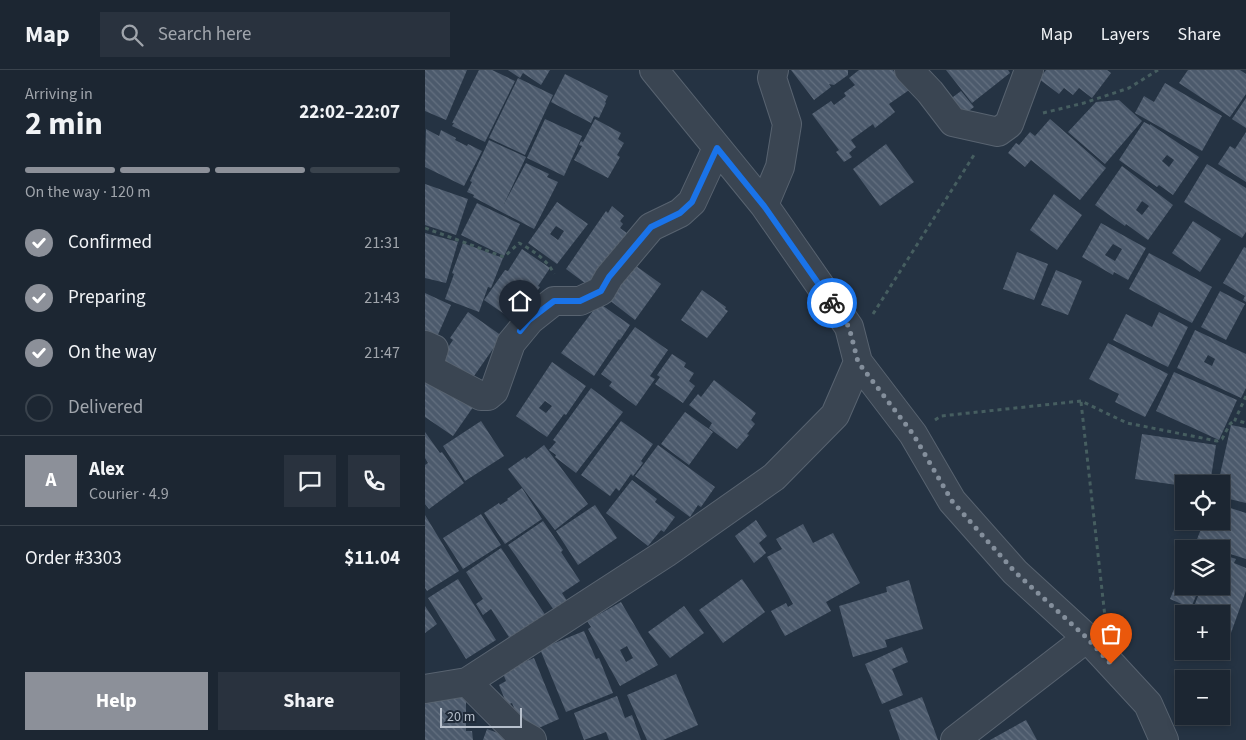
<!DOCTYPE html>
<html lang="en">
<head>
<meta charset="utf-8">
<style>
	:root { --surface:#1c2632; --page:#29323e; --text:#f1f3f6; --muted:#a0a5ac; --line:#3a434d; --accent:#8c9099 }
	body { margin:0; font-family:"Source Sans 3",sans-serif; background:var(--page); color:var(--text); height:100vh; display:flex; flex-direction:column; font-size:19px; white-space:nowrap }
	* { box-sizing:border-box; margin:0 }
	p { font-size:16px; color:var(--muted) }
	.icon { flex:none; width:28px; height:28px; fill:none; stroke:currentColor; stroke-width:2; stroke-linecap:round; stroke-linejoin:round }
	.map { position:relative; flex:1; overflow:hidden }
	.side { display:flex; flex-direction:column; background:var(--surface); width:425px }
	.side>* { flex:none }
	.controls { position:absolute; left:750px; top:405px; display:grid; gap:10px }
	.controls a { display:grid; place-items:center; width:55px; height:55px; border-radius:0px; background:var(--surface); box-shadow:0 2px 8px #0003,0 0 0 1px var(--line); font-size:25px }
	.scale { position:absolute; left:15px; bottom:12px; width:82px; box-sizing:border-box; padding-left:5px; border:2px solid #b7c0cc; border-top:0; font-size:14px; line-height:18px; white-space:nowrap; color:#b7c0cc; -webkit-text-stroke:4px #1f2a38; paint-order:stroke }
	.pin { position:absolute; display:grid; place-items:center; width:42px; height:42px; color:#fff; margin:-51px -21px; border-radius:50% 50% 50% 0; rotate:-45deg; box-shadow:0 0 5px #0007 }
	.pin .icon { rotate:45deg }
	.courier { position:absolute; display:grid; place-items:center; width:50px; height:50px; margin:-25px; border:4px solid #1a73e8; border-radius:50%; background:#fff; color:#222; box-shadow:0 1px 6px #0007 }
	.summary em { font-style:normal; font-weight:700 }
	.summary div { display:flex; flex-direction:column-reverse }
	.summary { display:flex; align-items:center; justify-content:space-between; height:85px; padding:0 25px }
	h1 { font-size:32px; font-weight:700; line-height:38px }
	.bar { display:grid; grid-template-columns:repeat(4,1fr); gap:8px 5px; align-content:center; height:60px; padding:0 25px }
	.bar i { height:6px; border-radius:4px; background:var(--line) }
	.bar .active { background:var(--accent) }
	.bar p { grid-column:span 4 }
	.line { display:flex; align-items:center; gap:12px; padding:0 25px; border-top:1px solid var(--line) }
	.line div { flex:1 }
	.round { display:grid; place-items:center; flex:none; width:52px; height:52px; border-radius:0px; background:var(--page) }
	ol { padding:0 25px; list-style:none }
	li { display:flex; align-items:center; gap:15px; height:55px }
	li p { margin-inline-start:auto }
	li .icon { padding:5px; border-radius:50%; background:var(--accent); color:#fff; stroke-width:4 }
	li:last-child { color:var(--muted) }
	li i { width:28px; height:28px; border:2px solid var(--line); border-radius:50% }
	.action { display:flex; gap:10px; margin-top:auto; padding:10px 25px }
	.action a { flex:1; height:58px; border-radius:0px; background:var(--accent); color:#fff; font-size:20px; font-weight:700; line-height:58px; text-align:center }
	.action a+a { background:var(--page); color:var(--text) }
	header { display:flex; align-items:center; gap:30px; box-sizing:border-box; height:70px; padding:0 25px; background:var(--surface); border-bottom:1px solid var(--line) }
	header strong { font-size:24px }
	nav { display:flex; gap:28px; margin-inline-start:auto; font-size:18px }
	.search { width:350px; height:45px; background:var(--page); display:flex; align-items:center; gap:12px; box-sizing:border-box; padding:0 18px; border-radius:0px; color:var(--muted); font-size:19px }
	main { display:flex; flex:1; min-height:0 }
	.map>svg:first-child { display:block }
</style>
</head>
<body>
<header>
<strong>Map</strong>
<div class="search"><svg class="icon" aria-label="search" viewBox="0 0 24 24"><circle cx="10" cy="10" r="6"/><path d="M15 15l6 6"/></svg>Search here</div>
<nav><a>Map</a><a>Layers</a><a>Share</a></nav>
</header>
<main>
<section class="side">
<div class="summary"><div><h1>2 min</h1><p>Arriving in</p></div><em>22:02–22:07</em></div>
<div class="bar"><i class="active"></i><i class="active"></i><i class="active"></i><i></i><p>On the way · 120 m</p></div>
<ol>
<li><svg class="icon" aria-label="check" viewBox="0 0 24 24"><path d="M5 12l5 5 9-10"/></svg>Confirmed<p>21:31</p></li>
<li><svg class="icon" aria-label="check" viewBox="0 0 24 24"><path d="M5 12l5 5 9-10"/></svg>Preparing<p>21:43</p></li>
<li><svg class="icon" aria-label="check" viewBox="0 0 24 24"><path d="M5 12l5 5 9-10"/></svg>On the way<p>21:47</p></li>
<li><i></i>Delivered</li>
</ol>
<div class="line" style="height:90px"><b class="round" style="background:var(--accent);color:#fff">A</b><div><b>Alex</b><p>Courier · 4.9</p></div><a class="round"><svg class="icon" aria-label="chat" viewBox="0 0 24 24"><path d="M4 5h16v11H9l-5 4z"/></svg></a><a class="round"><svg class="icon" aria-label="phone" viewBox="0 0 24 24"><path d="M5 4h4l2 5-3 2q2 4 5 5l2-3 5 2v4C11 20 4 13 5 4z"/></svg></a></div>
<div class="line" style="height:65px"><div>Order #3303</div><b>$11.04</b></div>
<div class="action"><a>Help</a><a>Share</a></div>
</section>
<div class="map">
<svg width="821" height="670" viewBox="0 0 821 670">
	<defs>
		<pattern id="building-back-hatch" width="6" height="6" patternUnits="userSpaceOnUse" patternTransform="scale(1.25)"><rect width="6" height="6" fill="#4c5a6c"/><path d="M-1 5l2 2M0 0l6 6M5-1l2 2" fill="none" stroke="#647080"/></pattern>
	</defs>
	<rect width="100%" height="100%" fill="#253343"/>
	<path fill="url(#building-back-hatch)" fill-rule="evenodd" d="M0,0h42l-21,50 -21,-9z
		M54,0h13l23,11 -30,61 -33,-16 2,-3h-2z
		M83,0h42l-9,15 -18,-12 -3,5z
		M366,0h57v5l-14,10 -5,-1 2,3 -17,13z
		M434,0h34l6,8 13,10 -23,16 6,8 -20,16 -2,-4 -22,16 5,7 -7,6 3,4 -8,5 -8,-10 3,-2 -27,-36 19,-13 3,4 12,-9 -2,-3 11,-8 -6,-7z
		M521,0h62l2,3 -38,30z
		M621,0h61l4,3 -19,25 -13,-10 -6,7 -9,-7 -5,6 -20,-15z
		M763,0h52l6,4v20l-16,23 -51,-34z
		M140,4l43,22 -3,6 1,1 -7,15 -5,-2 -3,7 -40,-21z
		M93,8l35,17 -28,60 -36,-17z
		M740,13l57,33 -20,35 -67,-38 9,-17 10,6z
		M536,21l13,16 -12,9 -13,-16z
		M821,28v30l-14,-9z
		M694,30l23,21 -37,43 -37,-32 28,-30z
		M120,49l37,17 -18,40 -37,-18z
		M170,49l26,14 -3,6 6,4 -7,12 3,2 -12,21 -34,-18 8,-14 -3,-1 2,-4 2,1z
		M625,49l56,49 -26,32 -49,-40 -6,7 -17,-14 8,-10 3,2 11,-13 5,4z
		M719,52l6,3v-1l49,33 -26,38 -14,-10 -2,2 -38,-27zM742,85l7,5 -5,7 -7,-6z
		M1,59l13,7 2,-6 15,8 -1,2 12,6 1,-2 14,7 -18,35 -39,-19z
		M821,62v50l-28,-18 12,-18 5,3z
		M64,70l37,17 -22,47 22,-41 23,11 -2,3 11,5 -24,47 -61,-32 1,-2 -7,-3 5,-10 -2,-1z
		M461,74l28,38 -34,24 -27,-37z
		M782,94l39,24v44l-4,6 -58,-36z
		M697,96l51,39 -25,35 -22,-16 -1,2 -30,-21zM717,131l7,5 -7,9 -6,-5z
		M0,114l43,15 -12,36 -31,-10z
		M629,124l28,21 -25,35 -27,-20z
		M132,132l31,22 -31,40 -29,-21zM131,156l8,5 -6,9 -8,-6z
		M52,133l43,21 -16,32 -43,-21z
		M187,136l12,10 -4,5 3,3 -3,4 15,11 -38,53 -31,-23 40,-58 2,2z
		M768,151l28,18 -21,33 -28,-19z
		M676,153l45,25 -18,32 -14,-8 -1,3 -31,-18zM688,174l9,5 -7,12 -10,-6z
		M0,163l33,9 -12,41 -21,-5z
		M38,173l40,15 -12,30 -3,-1 -9,25 -34,-13 9,-25 -2,-1z
		M819,177l2,1v54l-3,-2 2,-4 -22,-13z
		M97,179l28,19 -12,18 2,1 -24,35 -32,-22 21,-30 3,1z
		M592,182l31,12 -14,36 -31,-11z
		M724,183l63,34 -20,36 -63,-34z
		M204,191l32,23 -26,36 -31,-24z
		M631,200l26,11 -14,34 -27,-10z
		M277,220l24,17 -1,2 3,2 -21,27 -26,-18z
		M795,221l25,13 -19,36 -25,-13z
		M0,223l26,12 -18,41 -8,-4z
		M174,233l31,22 -10,15 -1,-1 -25,37 -33,-23z
		M43,242l34,24 -35,50 -31,-21 17,-25 -3,-2z
		M734,242l29,15 -20,40 -55,-27 13,-26 26,13z
		M210,257l33,23 -18,26 5,3 -19,27 -27,-20 3,-4 -11,-8z
		M770,260l51,24v34l-5,10 -64,-30zM783,285l7,4 -3,7 -8,-4z
		M683,273l60,31 -23,43 -30,-15 4,-8 -30,-15z
		M247,284l14,9 -2,4 10,6 -5,8 6,5 -12,17 -28,-19 5,-7 -3,-2z
		M127,292l34,24 -20,29 -2,-1 -17,23 -31,-21zM120,331l7,5 -6,7 -7,-5z
		M749,302l63,28 -18,40 -63,-29z
		M6,303l47,27 -25,36 -28,-19v-35z
		M289,310l42,33 -5,7 4,4 -8,10 2,1 -12,14 -28,-21 3,-5 -23,-18 9,-11 3,3z
		M166,318l32,24 -47,61 -21,-16 1,-2 -7,-5 7,-8 -3,-2z
		M260,342l28,20 -24,33 -28,-21z
		M56,351l23,35 -39,25 -22,-35z
		M196,351l32,23 -12,17 2,2 -10,13 -2,-2 -12,17 -3,-3 -6,8 -29,-21z
		M806,355l15,3v75l-25,-6v-13h-3z
		M0,362l15,21 2,-1 22,31 -35,26 -4,-5v-39l3,-2 -3,-5z
		M717,364l74,11 -6,39h-26v2l-49,-7z
		M119,375l44,59 -33,26 -47,-61 17,-12 1,2z
		M233,375l57,42 -14,20 -3,-2 -8,12 -55,-41z
		M207,410l25,19 -2,3 20,15 -11,15 -3,-2 -13,16 -42,-33z
		M97,418l20,31 -37,25 -21,-31 15,-10 1,2 8,-5 -1,-1z
		M170,435l22,33 -39,27 -22,-34z
		M796,435l25,8v46l-25,-8v-2h-6l-19,-7 8,-21h17z
		M56,444l20,31 -38,24 -20,-31z
		M0,445l34,56 -32,20 -2,-3z
		M331,450l11,16 -8,7 7,10 -12,10 -19,-27z
		M118,451l20,29 -2,2 19,29 -18,12 7,11 -13,9 -48,-68z
		M378,454l10,19 20,-10 27,50 -34,19 5,9 -46,25 -14,-25 15,-8 2,4 5,-3 -26,-47 15,-8 -6,-10z
		M76,478l47,71 -36,23 -21,-33 -8,6 -7,-11 7,-5 -17,-27z
		M796,484l15,5 -2,4 12,5v23l-15,42 -10,-4v-15h-30l11,-28h19z
		M759,494v22h16l-9,22 -21,-9z
		M33,509l38,61 -30,19 -38,-61z
		M317,509l23,33 -42,31 -24,-33z
		M484,510l14,49 -38,11 2,7 -34,10 -14,-51 48,-14 -1,-5z
		M196,532l37,63 -38,21 -32,-57 3,-2 -4,-6zM202,576l6,12 -7,4 -6,-12z
		M0,536l12,18 -12,9z
		M259,536l20,27 -34,25 -22,-26z
		M159,561l12,28 3,-1 14,35 -47,19 -26,-63z
		M477,577l6,15 -16,7 11,26 -21,9 -17,-40z
		M109,588l25,61 -34,15 -13,-31 -5,2 -8,-20 7,-4 -4,-10z
		M251,604l22,51 -35,15h-16l-20,-45z
		M0,625h41v36h6l1,9h-48z
		M192,626l8,22 7,-3 9,25h-32l-3,-8 -22,8 -10,-27z
		M497,627l16,43h-38l-11,-30z
		M601,650l11,20h-47z
		M62,659l30,11h-34z"/>
	<g fill="none" stroke-linecap="round" stroke-linejoin="round">
		<defs>
			<path id="minor" d="M229,0l110,135 85,122 9,35 55,72 39,67 63,71 72,66 61,66 16,36
				M484,0l21,22 23,30 45,10 11,-8 20,-54
				M339,135l16,-38 7,-43 -15,-46 2,-8
				M0,275l9,4 -6,19 53,28h7l6,-5 17,-48 19,-23 24,-19h26l21,-10 8,-14 42,-50 29,-14 12,-11 25,-54
				M42,612l199,-129 108,-76 61,-62 23,-53
				M0,619l42,-7 49,49 16,9
				M530,670l132,-102"/>
		</defs>
		<use href="#minor" stroke="#586370" stroke-width="30"/>
		<path stroke="#465e60" stroke-width="3" stroke-dasharray="4 4" stroke-linecap="butt" d="M618,43l41,-10 45,-15 29,-18
			M0,158l79,29 15,-14c13,7 29,17 35,31
			M448,244l101,-159
			M821,326l-11,24 11,3
			M656,332l24,215
			M510,350l6,-4 140,-15 46,22 90,18 5,-2 8,-15 5,-4"/>
		<use href="#minor" stroke="#3a4552" stroke-width="28"/>
	</g>
	<g fill="none" stroke-linecap="round" stroke-linejoin="round">
		<path stroke="#848f9c" stroke-width="5" stroke-dasharray="0 9" d="M407,233l17,24 9,35 55,72 39,67 63,71 72,66 24,26"/>
		<path stroke="#1a73e8" stroke-width="6" d="M95,261l9,-11 25,-19h26l21,-10 8,-14 42,-50 29,-14 12,-11 25,-54 47,58 68,97"/>
	</g>
</svg>
<div class="controls">
<a><svg class="icon" aria-label="locate" viewBox="0 0 24 24"><circle cx="12" cy="12" r="6"/><path d="M12 2v4M12 18v4M2 12h4M18 12h4"/></svg></a>
<a><svg class="icon" aria-label="layers" viewBox="0 0 24 24"><path d="M12 4l9 5-9 5-9-5zM3 14l9 5 9-5"/></svg></a>
<a>+</a>
<a>−</a>
</div>
<div class="scale">20 m</div>
<div class="pin" style="left:686px;top:594px;background:#ea580c"><svg class="icon" aria-label="bag" viewBox="0 0 24 24"><path d="M5 8h14l-1 12H6zM9 8a3 3 0 0 1 6 0"/></svg></div>
<div class="pin" style="left:95px;top:261px;background:#1f2937"><svg class="icon" aria-label="home" viewBox="0 0 24 24"><path d="M3 11l9-7 9 7M6 9v11h12V9"/></svg></div>
<div class="courier" style="left:407px;top:233px"><svg class="icon" aria-label="bike" viewBox="0 0 24 24"><circle cx="6" cy="16" r="4"/><circle cx="18" cy="16" r="4"/><path d="M6 16l4-8h5l3 8M10 8l3 8H6M13 5h3"/></svg></div>
</div>
</main>
</body>
</html>
